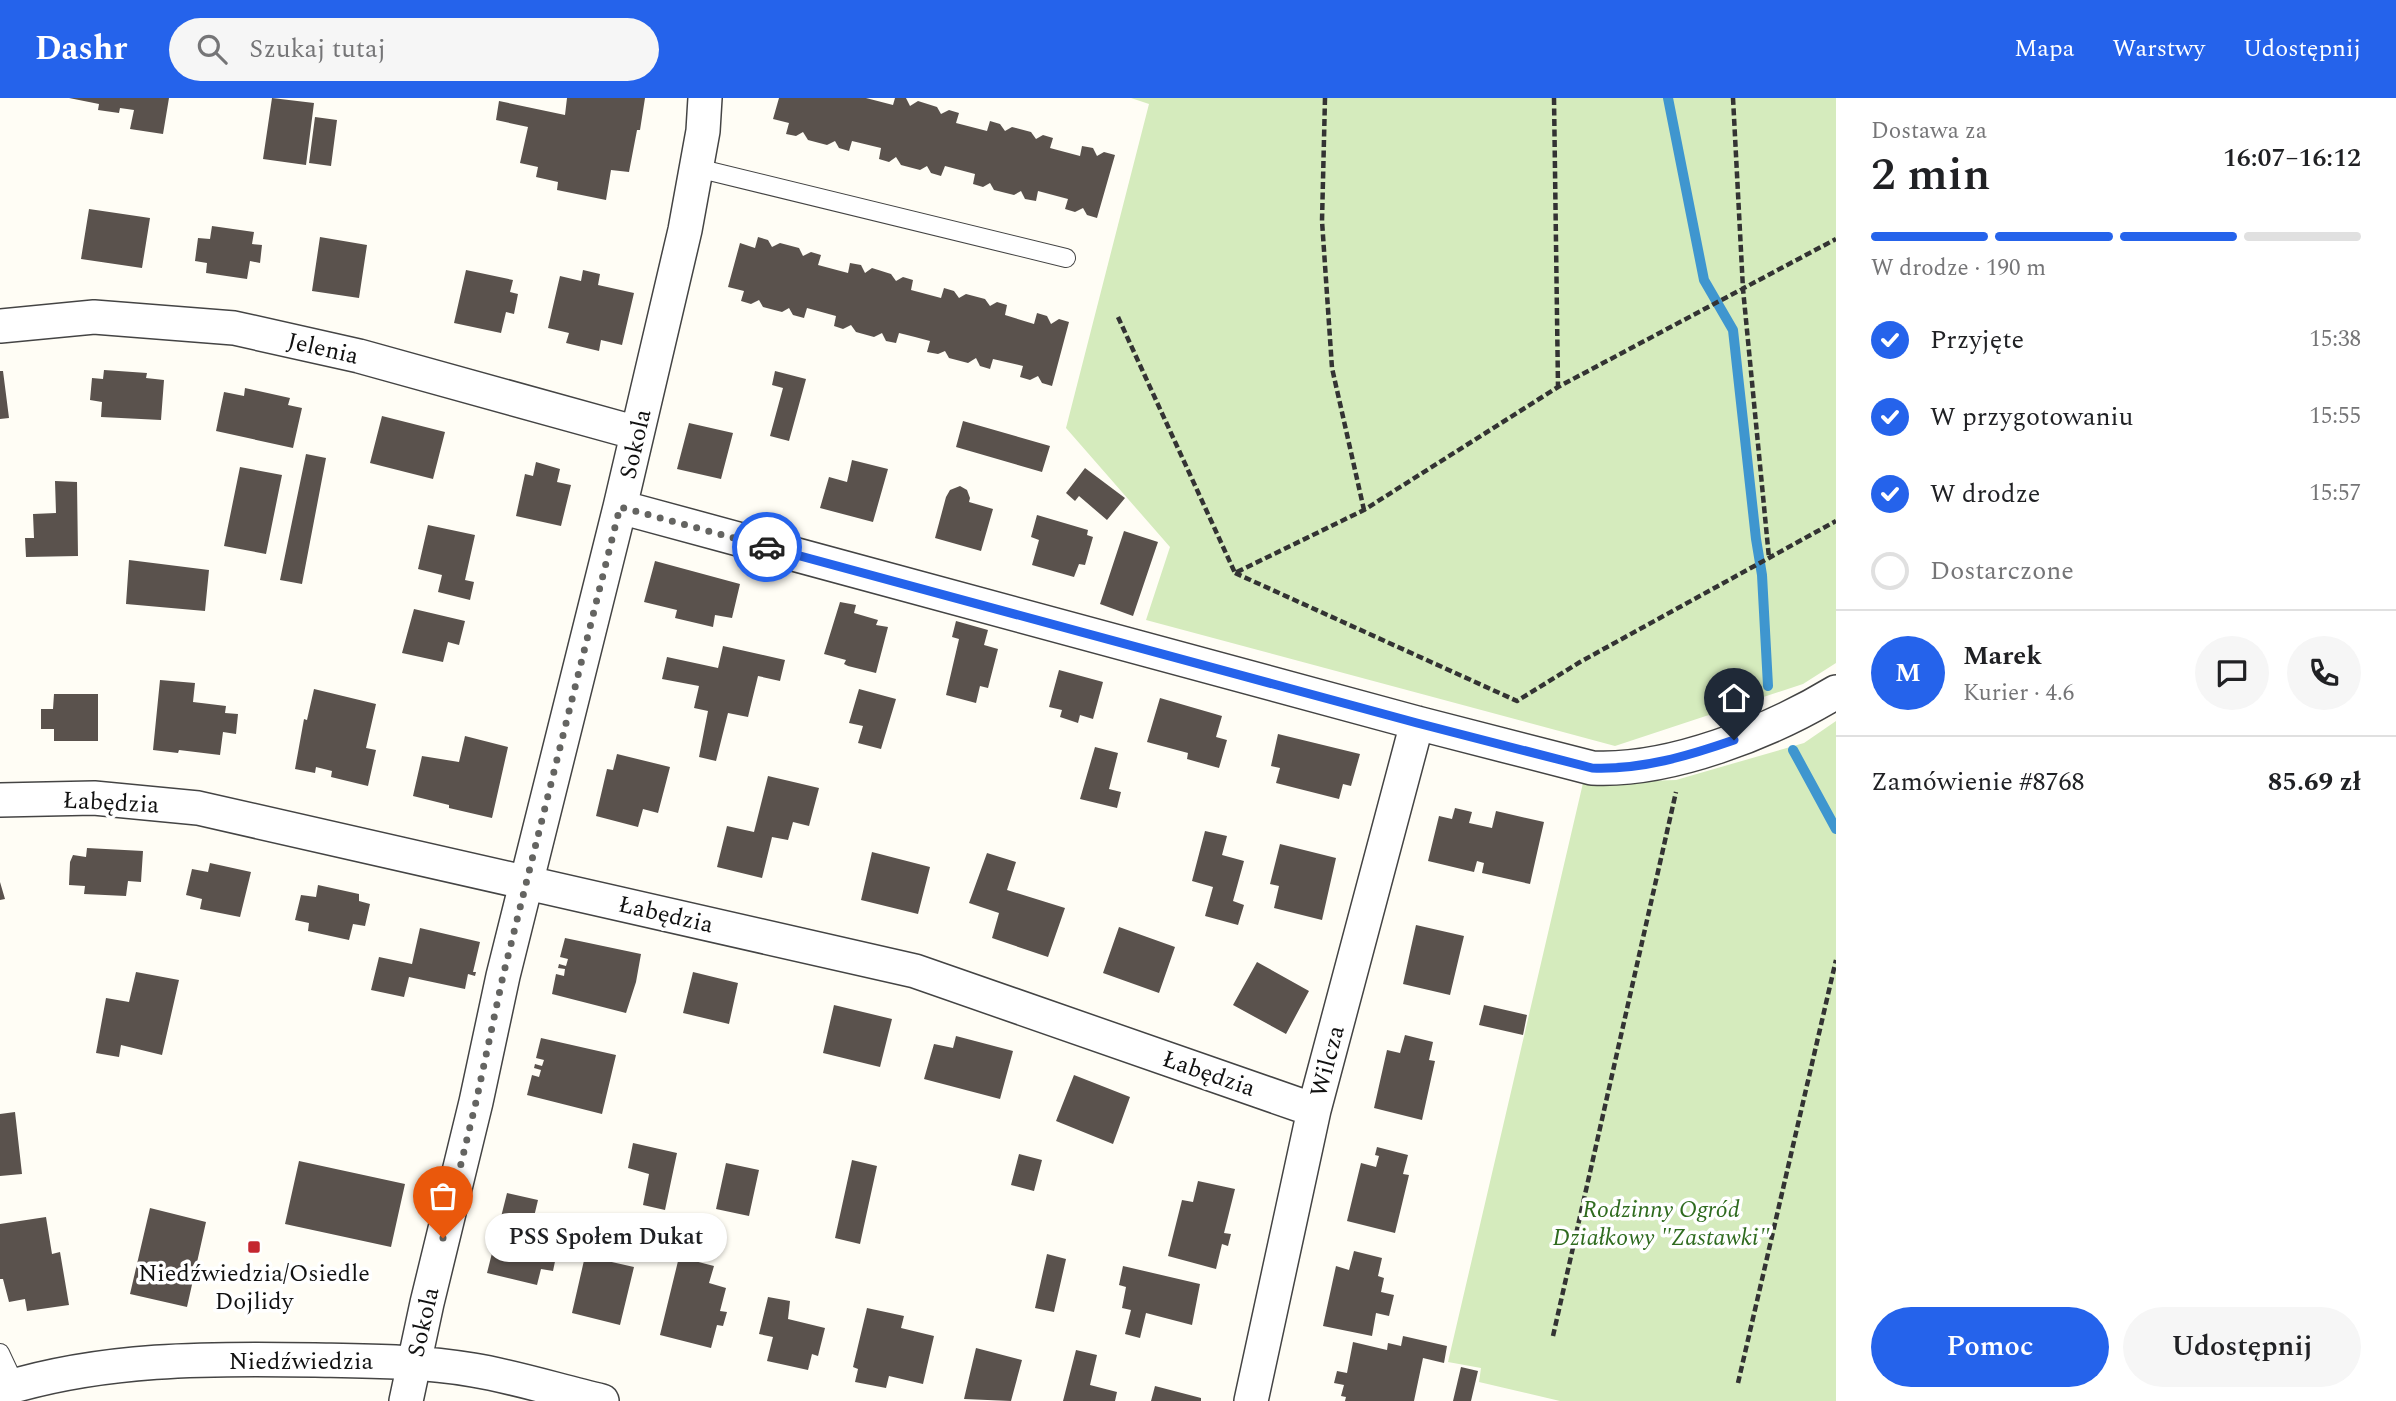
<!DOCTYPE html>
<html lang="pl">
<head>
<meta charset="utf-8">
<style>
	:root { --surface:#fff; --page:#f6f6f6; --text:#202124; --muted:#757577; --line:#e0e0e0; --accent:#2563eb }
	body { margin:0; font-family:Spectral,serif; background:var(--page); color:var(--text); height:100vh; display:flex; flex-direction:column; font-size:26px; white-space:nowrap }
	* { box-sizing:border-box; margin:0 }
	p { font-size:23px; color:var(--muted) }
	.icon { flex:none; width:38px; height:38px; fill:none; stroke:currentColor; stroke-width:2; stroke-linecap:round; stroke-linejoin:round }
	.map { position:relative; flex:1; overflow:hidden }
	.panel { display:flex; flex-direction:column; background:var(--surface); width:560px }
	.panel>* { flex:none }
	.pin { position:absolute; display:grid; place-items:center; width:60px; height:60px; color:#fff; margin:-72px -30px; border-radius:50% 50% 50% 0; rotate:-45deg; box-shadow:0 0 7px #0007 }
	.pin .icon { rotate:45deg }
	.courier { position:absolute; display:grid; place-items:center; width:70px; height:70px; margin:-35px; border:5px solid #2563eb; border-radius:50%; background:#fff; color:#222; box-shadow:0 2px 9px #0007 }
	.bubble { position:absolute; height:49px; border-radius:24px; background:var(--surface); box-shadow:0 2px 5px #0004; font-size:23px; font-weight:600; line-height:49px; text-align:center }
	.summary em { font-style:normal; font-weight:600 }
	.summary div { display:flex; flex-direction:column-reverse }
	.summary { display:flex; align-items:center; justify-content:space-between; height:119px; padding:0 35px }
	h1 { font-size:46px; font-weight:600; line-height:52px }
	.bar { display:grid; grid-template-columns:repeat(4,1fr); gap:10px 7px; align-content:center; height:84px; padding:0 35px }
	.bar i { height:9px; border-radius:5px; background:var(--line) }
	.bar .selected { background:var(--accent) }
	.bar p { grid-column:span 4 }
	.line { display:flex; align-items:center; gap:18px; padding:0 35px; border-top:2px solid var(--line) }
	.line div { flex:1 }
	.round { display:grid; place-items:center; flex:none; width:74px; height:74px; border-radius:37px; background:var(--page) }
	ol { padding:0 35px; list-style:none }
	li { display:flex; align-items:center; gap:21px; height:77px }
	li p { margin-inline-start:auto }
	li .icon { padding:7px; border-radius:50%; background:var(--accent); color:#fff; stroke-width:4 }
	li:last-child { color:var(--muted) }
	li i { width:38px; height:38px; border:4px solid var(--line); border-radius:50% }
	.cta { display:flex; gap:14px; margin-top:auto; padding:14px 35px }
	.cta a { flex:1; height:80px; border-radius:42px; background:var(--accent); color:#fff; font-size:28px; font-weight:600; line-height:80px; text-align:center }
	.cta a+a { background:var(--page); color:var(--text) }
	header { display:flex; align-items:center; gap:42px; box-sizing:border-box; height:98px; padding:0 35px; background:var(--accent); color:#fff }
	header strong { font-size:33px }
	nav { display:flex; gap:38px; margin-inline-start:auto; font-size:24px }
	.search { width:490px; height:63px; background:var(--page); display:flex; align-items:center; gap:18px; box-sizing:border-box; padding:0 24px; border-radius:38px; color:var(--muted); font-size:26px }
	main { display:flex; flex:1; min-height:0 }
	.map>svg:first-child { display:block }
</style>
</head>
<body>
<header>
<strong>Dashr</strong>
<div class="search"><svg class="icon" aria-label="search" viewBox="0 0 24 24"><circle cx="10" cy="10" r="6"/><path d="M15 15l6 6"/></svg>Szukaj tutaj</div>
<nav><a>Mapa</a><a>Warstwy</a><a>Udostępnij</a></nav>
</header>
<main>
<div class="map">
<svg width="1836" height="1303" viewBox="0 0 1836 1303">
	<rect width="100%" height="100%" fill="#fffdf5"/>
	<path fill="#d5ebbd" d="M1131,0h705v565l-33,21 -188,62 -469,-126 24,-73 -104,-119 83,-324z
		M1836,623v680h-276l-81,-19 2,-14 -33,-6 135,-579 93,-3 128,-37z"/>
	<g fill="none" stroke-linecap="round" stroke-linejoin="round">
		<path stroke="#3f96cf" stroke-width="10" d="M1668,0l36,182 29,50 23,209 6,36 6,111
			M1793,652l43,79"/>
	</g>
	<path fill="#5a524d" d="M69,0h100l-6,36 -33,-5 4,-19 -14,-2 -1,5 -21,-3 1,-6z
		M272,0l42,5 -8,62 -43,-6z
		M567,0h78l-5,32h-3l-8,42 -18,-2 -5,30 -49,-10 1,-8 -22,-5 2,-10 -18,-4 8,-36 -32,-7 3,-19 66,14z
		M779,0h87l27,7 2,-7h11l4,8 8,-5 19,6 4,7 8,-4 10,3 -3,10 31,8 3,-10 10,3 5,7 7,-4 19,5 5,7 7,-4 10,3 -3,10 30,8 2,-10 11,2 4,8 7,-4 11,3 -18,63 -10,-3 -4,-7 -8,4 -10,-3 3,-10 -30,-8 -2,10 -11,-2 -4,-8 -7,4 -20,-5 -4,-7 -7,4 -10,-3 2,-10 -30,-8 -4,10 -10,-3 -4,-7 -7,4 -19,-5 -5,-8 -7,5 -10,-3 2,-11 -29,-7 -3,10 -10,-3 -4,-7 -8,4 -19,-5 -5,-8 -7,4 -10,-2 3,-11 -16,-4z
		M315,19l22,3 -6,46 -22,-3z
		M89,111l61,9 -8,50 -61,-9z
		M212,128l42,6 -2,12 10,1 -2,18 -10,-2 -3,18 -41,-6 1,-10 -12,-2 3,-23 12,1z
		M320,139l47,8 -8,53 -47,-7z
		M758,139l10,3 4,7 8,-4 19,5 4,8 8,-4 10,3 -3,10 30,8 2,-10 11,2 4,8 7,-5 19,6 5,7 7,-4 10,3 -2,10 30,8 3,-10 10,3 5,7 7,-4 19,5 5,7 7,-4 10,3 -2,10 29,9 3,-11 10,3 4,8 8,-5 10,3 -17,64 -10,-3 -4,-7 -8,4 -10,-3 3,-11 -30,-7 -3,10 -10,-3 -4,-8 -8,5 -19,-5 -4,-7 -7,3 -11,-2 3,-11 -15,-4 -16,-4 -3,10 -10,-2 -4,-8 -8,4 -18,-5 -5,-7 -8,4 -9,-3 2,-10 -29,-8 -3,10 -11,-3 -4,-7 -7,4 -19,-5 -4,-7 -8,4 -10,-3 3,-10 -16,-4 12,-44 15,5z
		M466,172l47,10 -3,12 8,2 -4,20 -8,-2 -5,21 -47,-10z
		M583,172l17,4 -2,11 36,8 -12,52 -21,-5 -2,11 -33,-8 3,-10 -21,-5 12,-52 21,5z
		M104,272l43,3 -1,5 18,2 -3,40 -60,-3 1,-15 -12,-2 2,-22 11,1z
		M0,273h3l6,47 -9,1z
		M775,273l31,8 -17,62 -19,-5 13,-48 -11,-3z
		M245,290l45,10 -2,7 14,3 -9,40 -77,-17 8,-39 20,4z
		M382,318l63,16 -12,47 -63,-16z
		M963,323l87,25 -8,26 -86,-25z
		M689,325l44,10 -12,46 -44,-10z
		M306,356l20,4 -24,126 -22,-4z
		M852,362l36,9 -15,53 -53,-14 9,-31 18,5z
		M536,364l24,7 -3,13 14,3 -10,41 -45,-10 9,-42 8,2z
		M240,369l42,8 -16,79 -42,-8z
		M1085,370l40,30 -18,22 -28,-24 -4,5 -9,-8z
		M55,383l22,1 1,74 -52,1 -1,-19h9l-1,-24 23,-1z
		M960,388l7,4 3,8 -1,4 24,7 -12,42 -46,-13 11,-41 4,-7z
		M1037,417l51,15 -1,5 6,2 -8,28 -6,-1 -5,13 -42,-12 7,-25 -8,-3z
		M428,427l47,10 -10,45 9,2 -4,18 -32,-8 4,-17 -24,-6z
		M1124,433l34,11 -25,74 -33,-12z
		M129,462l80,10 -4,41 -79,-7z
		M655,463l85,23 -8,34 -17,-3 -2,12 -38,-9 2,-8 -33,-8z
		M840,504l16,3 -2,8 24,7 -2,5 12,2 -12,46 -28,-7 -4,-2 2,-4 -22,-6z
		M414,511l51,12 -6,24 -11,-3 -5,20 -41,-9z
		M956,523l32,9 -4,15 14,4 -10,39 -8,-2 -4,17 -30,-8 13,-56 -7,-2z
		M723,548l62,14 -5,21 -22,-5 -10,41 -20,-4 -12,48 -17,-4 9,-46 -14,-3 5,-22 -37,-7 5,-22 51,11z
		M1059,572l44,12 -10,37 -13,-4 -2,8 -18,-6 2,-7 -13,-3z
		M160,582l35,3 -2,19 33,4 -1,7 13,1 -2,20 -13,-2 -3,23 -41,-5 -1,3 -25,-3z
		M314,591l62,15 -10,44 10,2 -8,36 -37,-9 1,-6 -16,-4 -1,6 -20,-4 9,-50 3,1z
		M859,591l37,10 -15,50 -23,-6 5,-17 -14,-3z
		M54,596h44v47h-44v-12h-13v-20h12z
		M1160,600l62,18 -6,21 11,3 -8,28 -32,-9 1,-6 -41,-11z
		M1278,636l82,20 -9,32 -8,-2 -4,15 -63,-16 4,-15 -9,-2z
		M465,638l43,11 -16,71 -43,-10v-3l-36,-9 9,-40 37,6z
		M1095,649l23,6 -9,36 12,3 -4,16 -37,-9z
		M617,656l53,13 -12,46 -15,-4 -5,18 -42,-11 11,-47 6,1z
		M768,678l51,12 -10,38 -16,-4 -5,18 -16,-3 -10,41 -45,-11 10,-41 27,6z
		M1455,710l17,4 -3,11 23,5 4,-17 48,11 -14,62 -48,-11 2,-10 -7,-2 -3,11 -46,-11 11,-45 13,3z
		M1205,733l22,5 -5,19 22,6 -11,40 11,4 -6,20 -33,-9 8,-29 -21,-6z
		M1280,746l56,14 -14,62 -48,-12 5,-22 -9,-2z
		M87,750l56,3 -2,31 -13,-1 -2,15 -42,-2 1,-8 -16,-1 1,-23 3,-7 13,2z
		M872,754l58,15 -12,47 -57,-14z
		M987,755l29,9 -9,28 58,18 -17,49 -56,-19 7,-25 -30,-10z
		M210,765l41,9 -11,45 -40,-8 2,-10 -16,-4 6,-26 16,3z
		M0,784l5,17 -5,1z
		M318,787l41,9v7l11,3 -5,22 -12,-2 -4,16 -41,-9 1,-8 -14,-3 6,-25 15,2z
		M1416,827l48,11 -14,59 -47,-11z
		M1119,829l56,20 -16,46 -56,-20z
		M420,830l60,14 -7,30h3l-1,4 -7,-2 -3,15 -56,-12 -5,20 -33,-7 8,-33 33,7z
		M565,840l76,16 -5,28 -10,31 -74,-19 4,-20 8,2 1,-7 -7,-1 1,-4 7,2 2,-7 -8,-2z
		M1257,864l52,29 -23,43 -53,-29z
		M136,874l43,8 -17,75 -41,-10 -2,12 -23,-4 10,-55 23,4z
		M693,874l45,11 -9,41 -46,-11z
		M834,907l58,14 -12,48 -57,-14z
		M1484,907l43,10 -4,20 -44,-10z
		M1405,937l28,7 -4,18 6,1 -13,59 -48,-12 13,-58 13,3z
		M956,938l57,15 -13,48 -76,-20 10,-35 19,4z
		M541,940l75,17 -14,59 -75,-19 5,-20 7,2 2,-7 -7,-2 1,-4 7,2 2,-6 -8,-2z
		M1074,977l56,22 -17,47 -57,-23z
		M15,1014l7,62 -22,2v-62z
		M633,1045l44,10 -12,57 -22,-5 6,-31 -21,-6z
		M1377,1049l31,8 -5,19 6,1 -14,58 -48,-12 14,-58 15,4 3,-11 -4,-1z
		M1019,1056l23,6 -8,31 -23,-6z
		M852,1062l25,6 -17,78 -25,-6z
		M299,1063l106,23 -14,63 -106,-23z
		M726,1065l33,7 -10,46 -33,-7z
		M1198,1083l37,8 -11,44 7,1 -3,12 -6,-2 -6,25 -48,-13 14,-56 11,2z
		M507,1095l31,7 -5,21 18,4 -5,24 11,3 -4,19 -12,-2 -4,16 -50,-12z
		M150,1110l56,14 -19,85 -57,-13z
		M46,1119l6,37 8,-2 9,53 -42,6 -2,-12 -16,3 -6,-23h-3v-55z
		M645,1138l14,3 -5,21 -14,-2z
		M1354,1153l28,7 -4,18 6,2 -3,14 13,3 -5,21 -13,-3 -4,23 -49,-10 13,-60 13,4z
		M1047,1156l19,5 -12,53 -19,-4z
		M585,1158l49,11 -14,58 -48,-12z
		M679,1159l35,9 -5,17 17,5 -6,23 7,1 -4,14 -6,-1 -6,23 -51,-13z
		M1123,1168l77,18 -8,41 -46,-12 -6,25 -15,-4 6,-24 -9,-2 4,-21 -7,-2z
		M768,1199l22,4 -2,18 37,9 -7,28 -6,-2 -4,16 -41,-9 6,-24 -14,-3z
		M867,1210l37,8 -3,12 33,8 -11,48 -34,-8 -3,12 -31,-6 3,-13 -5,-2z
		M1403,1238l44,10 -3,17 -21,-5 -9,43h-69l1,-4 -5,-1 3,-11 -10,-2 3,-12 10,2 6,-31 34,8 1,-7 13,3z
		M976,1250l46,12 -11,41 -47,-2z
		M1076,1252l21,5 -7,30 27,7 -2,9h-52z
		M1461,1269l17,4 -7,30h-18z
		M1155,1288l46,12v3h-50z"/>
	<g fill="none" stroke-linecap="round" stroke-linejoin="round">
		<defs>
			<path id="lane" d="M697,70l369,90
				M0,1255l15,32"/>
			<path id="street" d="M0,228l94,-9 140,11 125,28 278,77
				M620,409l797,216 175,45c77,4 178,-36 244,-76
				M0,702l94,-2 104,10 717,163 399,139
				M0,1292c101,-32 209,-32 315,-30 53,1 105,1 158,10 43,7 86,21 129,31
				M406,1303l21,-98 49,-201 27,-126 117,-469 65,-277 18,-99 2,-33
				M1251,1303l63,-291 103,-387"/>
		</defs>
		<use href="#lane" stroke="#444" stroke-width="20"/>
		<use href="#street" stroke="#444" stroke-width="36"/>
		<path stroke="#333" stroke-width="4.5" stroke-dasharray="7 3.5" stroke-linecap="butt" d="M1325,0l-3,123 10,147 32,142
			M1554,0l4,289
			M1733,0l10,191 26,269
			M1118,219l117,256 129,-63 194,-123 278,-148
			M1235,475l282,128 63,-39 256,-141
			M1553,1238l123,-544
			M1738,1285l98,-423"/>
		<use href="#lane" stroke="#fff" stroke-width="18"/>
		<use href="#street" stroke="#fff" stroke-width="33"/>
	</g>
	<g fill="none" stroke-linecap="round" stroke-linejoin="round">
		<path stroke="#646461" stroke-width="7" stroke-dasharray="0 12.6" d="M443,1140l33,-136 27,-126 117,-469 147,40"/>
		<path stroke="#2563eb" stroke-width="9" d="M767,449l650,176 175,45c49,2 96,-12 142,-28"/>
	</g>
	<rect fill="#c4262e" stroke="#fff" stroke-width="2.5" x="247" y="1142" width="14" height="14" rx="3.5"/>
	<g text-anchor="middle" stroke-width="7" stroke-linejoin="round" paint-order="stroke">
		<g font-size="24" fill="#111" stroke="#fff">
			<text transform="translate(323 250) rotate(13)" y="8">Jelenia</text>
			<text transform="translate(635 346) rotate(-77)" y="8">Sokola</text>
			<text transform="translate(111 704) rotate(3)" y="8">Łabędzia</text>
			<text transform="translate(666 816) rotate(13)" y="8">Łabędzia</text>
			<text transform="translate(1327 963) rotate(-75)" y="8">Wilcza</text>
			<text transform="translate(1209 975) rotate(19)" y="8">Łabędzia</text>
			<text transform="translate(423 1224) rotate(-77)" y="8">Sokola</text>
			<text x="301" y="1271">Niedźwiedzia</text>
		</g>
		<g font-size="24" font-style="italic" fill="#2f6b1f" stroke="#fff">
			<text x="1661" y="1119">Rodzinny Ogród<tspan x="1661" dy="28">Działkowy "Zastawki"</tspan></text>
		</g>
		<g font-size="24" fill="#111" stroke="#fff">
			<text x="254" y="1183">Niedźwiedzia/Osiedle<tspan x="254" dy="28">Dojlidy</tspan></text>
		</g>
	</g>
</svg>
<div class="pin" style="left:443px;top:1140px;background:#ea580c"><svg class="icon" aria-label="bag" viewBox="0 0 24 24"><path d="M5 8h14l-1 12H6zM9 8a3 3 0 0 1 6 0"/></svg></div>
<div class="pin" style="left:1734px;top:642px;background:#1f2937"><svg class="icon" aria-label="home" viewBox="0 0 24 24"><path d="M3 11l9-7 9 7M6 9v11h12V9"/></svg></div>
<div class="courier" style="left:767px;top:449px"><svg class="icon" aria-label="car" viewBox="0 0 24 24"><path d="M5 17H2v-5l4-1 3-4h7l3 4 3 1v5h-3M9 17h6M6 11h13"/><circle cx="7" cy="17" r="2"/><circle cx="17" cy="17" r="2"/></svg></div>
<div class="bubble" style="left:485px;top:1115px;width:242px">PSS Społem Dukat</div>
</div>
<section class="panel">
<div class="summary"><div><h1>2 min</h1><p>Dostawa za</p></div><em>16:07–16:12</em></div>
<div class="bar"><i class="selected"></i><i class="selected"></i><i class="selected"></i><i></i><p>W drodze · 190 m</p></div>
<ol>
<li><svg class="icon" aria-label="check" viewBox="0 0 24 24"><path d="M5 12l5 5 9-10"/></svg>Przyjęte<p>15:38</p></li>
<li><svg class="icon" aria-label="check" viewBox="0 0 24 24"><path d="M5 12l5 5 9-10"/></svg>W przygotowaniu<p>15:55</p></li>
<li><svg class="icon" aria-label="check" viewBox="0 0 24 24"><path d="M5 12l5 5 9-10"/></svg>W drodze<p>15:57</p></li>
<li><i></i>Dostarczone</li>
</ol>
<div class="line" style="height:126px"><b class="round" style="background:var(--accent);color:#fff">M</b><div><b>Marek</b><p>Kurier · 4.6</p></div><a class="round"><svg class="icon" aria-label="chat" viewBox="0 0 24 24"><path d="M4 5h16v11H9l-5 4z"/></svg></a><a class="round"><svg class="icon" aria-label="phone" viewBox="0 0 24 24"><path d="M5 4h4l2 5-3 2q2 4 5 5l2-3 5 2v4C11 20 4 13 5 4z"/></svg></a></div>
<div class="line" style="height:91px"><div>Zamówienie #8768</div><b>85.69 zł</b></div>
<div class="cta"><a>Pomoc</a><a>Udostępnij</a></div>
</section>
</main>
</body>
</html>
